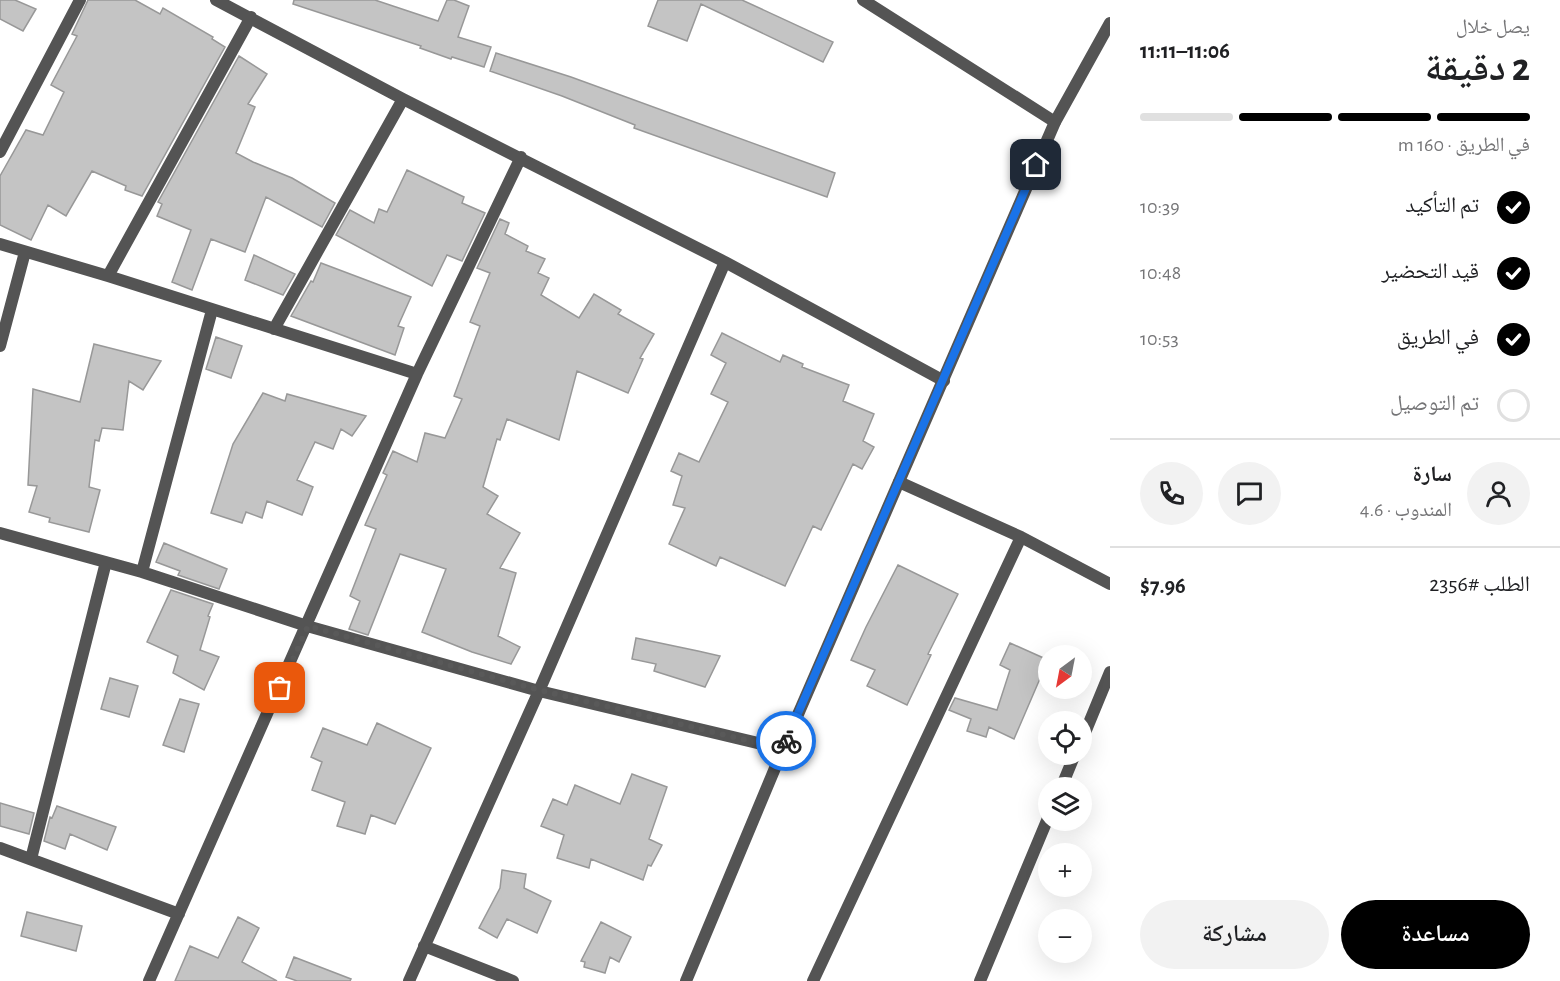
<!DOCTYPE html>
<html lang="ar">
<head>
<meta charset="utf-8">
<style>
	:root { --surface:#fff; --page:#f2f2f2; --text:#202124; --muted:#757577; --line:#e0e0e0; --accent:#000 }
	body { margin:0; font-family:"Alegreya Sans","Noto Naskh Arabic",sans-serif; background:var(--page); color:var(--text); direction:rtl; height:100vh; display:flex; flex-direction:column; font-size:22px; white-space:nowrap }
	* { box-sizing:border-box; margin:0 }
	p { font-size:20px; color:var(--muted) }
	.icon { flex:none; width:33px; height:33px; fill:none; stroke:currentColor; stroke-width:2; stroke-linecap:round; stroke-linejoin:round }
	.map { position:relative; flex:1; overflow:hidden; direction:ltr }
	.drawer { display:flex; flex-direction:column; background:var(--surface); width:450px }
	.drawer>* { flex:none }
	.needle { width:39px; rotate:212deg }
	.buttons { position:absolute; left:1038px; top:645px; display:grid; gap:12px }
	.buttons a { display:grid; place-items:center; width:54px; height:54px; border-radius:50%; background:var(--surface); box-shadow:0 6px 24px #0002; font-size:30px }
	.pin { position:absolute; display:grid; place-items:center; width:51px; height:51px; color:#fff; margin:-26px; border-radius:12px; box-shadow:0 3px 9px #0006 }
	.courier { position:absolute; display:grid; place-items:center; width:60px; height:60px; margin:-30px; border:4px solid #1a73e8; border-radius:50%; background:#fff; color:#222; box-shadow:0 2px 8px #0007 }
	.head em { font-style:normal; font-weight:600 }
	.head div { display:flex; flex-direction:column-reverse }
	.head { display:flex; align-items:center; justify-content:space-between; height:102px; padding:0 30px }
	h1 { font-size:39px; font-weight:600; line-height:45px }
	.bar { display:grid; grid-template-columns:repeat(4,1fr); gap:9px 6px; align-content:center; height:72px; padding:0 30px }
	.bar i { height:8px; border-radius:4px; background:var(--line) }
	.bar .on { background:var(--accent) }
	.bar p { grid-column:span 4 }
	.line { display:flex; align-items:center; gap:15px; padding:0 30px; border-top:2px solid var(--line) }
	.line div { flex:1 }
	.round { display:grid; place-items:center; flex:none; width:63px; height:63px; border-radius:32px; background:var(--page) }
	ol { padding:0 30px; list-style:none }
	li { display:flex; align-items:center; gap:18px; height:66px }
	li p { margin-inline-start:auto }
	li .icon { padding:6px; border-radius:50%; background:var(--accent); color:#fff; stroke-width:4 }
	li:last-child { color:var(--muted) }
	li i { width:33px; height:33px; border:3px solid var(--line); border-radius:50% }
	.cta { display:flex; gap:12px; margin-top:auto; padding:12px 30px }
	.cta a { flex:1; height:69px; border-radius:36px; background:var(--accent); color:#fff; font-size:24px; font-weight:600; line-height:69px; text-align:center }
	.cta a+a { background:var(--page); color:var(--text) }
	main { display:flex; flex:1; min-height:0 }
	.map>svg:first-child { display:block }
</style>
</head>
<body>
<main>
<section class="drawer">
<div class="head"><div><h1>2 دقيقة</h1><p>يصل خلال</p></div><em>11:06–11:11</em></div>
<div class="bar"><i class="on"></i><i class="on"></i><i class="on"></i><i></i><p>في الطريق · 160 m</p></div>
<ol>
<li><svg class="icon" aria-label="check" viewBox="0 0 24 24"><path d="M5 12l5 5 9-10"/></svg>تم التأكيد<p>10:39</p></li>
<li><svg class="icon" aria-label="check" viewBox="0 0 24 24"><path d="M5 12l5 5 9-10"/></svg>قيد التحضير<p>10:48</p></li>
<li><svg class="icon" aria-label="check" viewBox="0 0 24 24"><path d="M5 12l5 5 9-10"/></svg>في الطريق<p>10:53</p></li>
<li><i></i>تم التوصيل</li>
</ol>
<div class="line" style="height:108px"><a class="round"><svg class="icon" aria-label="person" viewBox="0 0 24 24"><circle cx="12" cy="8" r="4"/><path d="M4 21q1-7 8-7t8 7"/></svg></a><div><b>سارة</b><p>المندوب · 4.6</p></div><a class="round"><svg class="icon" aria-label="chat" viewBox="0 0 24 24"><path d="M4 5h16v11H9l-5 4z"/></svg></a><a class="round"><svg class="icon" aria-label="phone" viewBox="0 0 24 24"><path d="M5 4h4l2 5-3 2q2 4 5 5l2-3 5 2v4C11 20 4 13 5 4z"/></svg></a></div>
<div class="line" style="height:78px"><div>الطلب #2356</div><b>$7.96</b></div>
<div class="cta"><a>مساعدة</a><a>مشاركة</a></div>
</section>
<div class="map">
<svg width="1110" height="981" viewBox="0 0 1110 981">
	<rect width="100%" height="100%" fill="#fff"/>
	<path fill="#c4c4c4" stroke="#989898" stroke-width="1.5" d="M0,0h15l21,9 -13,22 -23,-12z
		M88,0h47l25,14 3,-6 50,29 -1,2 13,8 -83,149 -17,-6 1,-4 -34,-15 -26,45 -18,-11 -17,35 -31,-15v-49l26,-46 17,5 21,-43 -13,-7 26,-49 -5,-2z
		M294,0h81l63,21 9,-21h7l15,6 -11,31 33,10 -7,20 -32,-10 -1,2 -31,-11 1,-2 -128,-42z
		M658,0h84l91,42 -10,20 -122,-58 -14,37 -39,-15z
		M496,53l75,24 264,96 -8,24 -193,-69 1,-3 -73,-29 -72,-25z
		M239,56l28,18 -19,30 7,3 -19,46 17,9 39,16 43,25 -13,24 -56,-30 -21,55 -34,-13 -19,51 -20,-8 19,-52 -34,-14 5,-12 -4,-2z
		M407,170l57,27 -2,6 23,10 -23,48 -15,-6 -15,31 -96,-51 14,-25 24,13 5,-14 8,3z
		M500,219l9,4 -4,11 23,12 -2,5 19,8 -7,14 11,5 -8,17 38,23 15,-24 27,16 -3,4 36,20 -14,24 3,1 -15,34 -51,-22 -18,69 -52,-21 -7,21 -3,-1 -14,48 15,9 -11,18 33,19 -20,35 16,5 -18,63 22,11 -9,17 -39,-12 -50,-20 24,-63 -46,-15 -32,81 -19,-6 11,-28 -10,-5 26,-67 -11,-4 22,-50 -4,-2 10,-22 24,11 8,-29 20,5 17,-39 -8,-3 26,-70 -10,-4 20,-49 -13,-5z
		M254,255l41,19 -12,21 -38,-15z
		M321,263l90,34 -13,29 6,2 -9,27 -104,-39 20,-35 2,1z
		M722,333l58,29 3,-7 20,9 -1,3 47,18 -6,16 31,13 -11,27 11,6 -12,22 -9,-5 -32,66 -8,-4 -28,60 -65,-29 -4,9 -47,-22 16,-36 -12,-3 9,-29 -11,-5 8,-18 20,9 29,-60 -17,-8 15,-31 -15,-8z
		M216,337l26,9 -11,32 -25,-9z
		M94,344l67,17 -18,29 -14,-9 -6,49 -21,-2 -3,13 -4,-1 -6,47 11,3 -11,42 -40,-10 1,-4 -21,-6 8,-26 -9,-1 5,-96 47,13z
		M263,393l22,8 2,-7 79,22 -14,20 -11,-7 -8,20 -18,-7 -18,38 16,7 -11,28 -35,-14 -5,17 -16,-6 -4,11 -31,-10 22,-69z
		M164,543l63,26 -8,20 -41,-14 2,-4 -24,-9z
		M898,565l60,29 -30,60 3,1 -24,50 -40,-19 8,-16 -24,-10 15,-33z
		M171,590l42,14 -5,12 2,1 -10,33 19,7 -15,33 -31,-17 5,-17 -31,-14z
		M636,638l62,13 22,5 -15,31 -51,-16 2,-7 -24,-5z
		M1010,643l38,17 -34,79 -25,-12 -3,10 -19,-6 4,-12 -22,-9 6,-12 42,12 13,-40 -10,-5z
		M110,678l28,8 -9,31 -28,-8z
		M180,699l19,5 -15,48 -21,-7z
		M377,723l54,25 -36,76 -24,-9 -6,19 -28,-8 8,-24 -33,-12 10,-28 -11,-5 12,-29 44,17z
		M632,774l35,13 -18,52 13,6 -11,21 -3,-1 -5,15 -52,-21 -2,9 -32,-10 7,-23 -23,-9 12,-27 14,6 8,-20 45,19z
		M0,803l34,10 -5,21 -29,-8z
		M57,806l59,21 -9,23 -37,-16 -5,15 -21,-8 6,-24 2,1z
		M502,870l24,4 -2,14 27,13 -14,32 -30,-14 -10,19 -18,-10 21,-40z
		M27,912l55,14 -6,25 -55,-15z
		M238,917l21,11 -17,34 35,19h-102l15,-35 28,12z
		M601,922l30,15 -12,25 -9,-5 -5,16 -21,-6 1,-5 -4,-1z
		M294,957l57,22 -1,2h-53l-11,-4z"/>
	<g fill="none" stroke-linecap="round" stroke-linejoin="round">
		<path stroke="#545454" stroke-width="12" d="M216,0l187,99 322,163 219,119
			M863,0l192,122
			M0,152l80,-152
			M0,244l108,32 309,98
			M108,276l143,-259
			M274,329l129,-230
			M0,346l25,-94
			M899,482l122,55 89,47
			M0,533l142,39 165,54 232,65 244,58
			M142,572l70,-262
			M1082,740l28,-68
			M1061,788l14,-34
			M0,848l179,66
			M31,859l75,-297
			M424,946l89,35
			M149,981l268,-607 104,-217
			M409,981l130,-290 186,-429
			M813,981l208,-444
			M980,981l68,-163"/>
		<path stroke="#545454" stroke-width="12" d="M686,981l97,-232 272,-627 55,-99"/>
	</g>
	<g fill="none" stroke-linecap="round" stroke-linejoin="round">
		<path stroke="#595959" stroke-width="6" stroke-dasharray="0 10.8" d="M280,688l28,-62 231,64 244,59 3,-8"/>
		<path stroke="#1a73e8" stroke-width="8" d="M786,741l250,-576"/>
	</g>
</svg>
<div class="buttons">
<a><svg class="needle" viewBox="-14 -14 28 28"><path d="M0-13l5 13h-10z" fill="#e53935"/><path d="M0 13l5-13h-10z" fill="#757577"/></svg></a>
<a><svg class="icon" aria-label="locate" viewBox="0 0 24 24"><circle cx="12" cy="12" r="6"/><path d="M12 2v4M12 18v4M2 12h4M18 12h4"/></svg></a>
<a><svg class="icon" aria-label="layers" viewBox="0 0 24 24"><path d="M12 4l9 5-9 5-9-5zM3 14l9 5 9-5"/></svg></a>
<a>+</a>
<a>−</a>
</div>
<div class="pin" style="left:280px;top:688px;background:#ea580c"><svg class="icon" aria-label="bag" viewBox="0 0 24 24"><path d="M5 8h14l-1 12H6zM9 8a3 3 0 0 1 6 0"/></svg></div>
<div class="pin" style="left:1036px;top:165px;background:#1f2937"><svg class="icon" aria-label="home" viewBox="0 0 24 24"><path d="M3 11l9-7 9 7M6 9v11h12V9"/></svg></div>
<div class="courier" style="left:786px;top:741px"><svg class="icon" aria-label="bike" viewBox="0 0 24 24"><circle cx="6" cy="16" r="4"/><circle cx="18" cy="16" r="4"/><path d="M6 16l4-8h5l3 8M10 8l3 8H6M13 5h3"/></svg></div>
</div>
</main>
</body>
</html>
